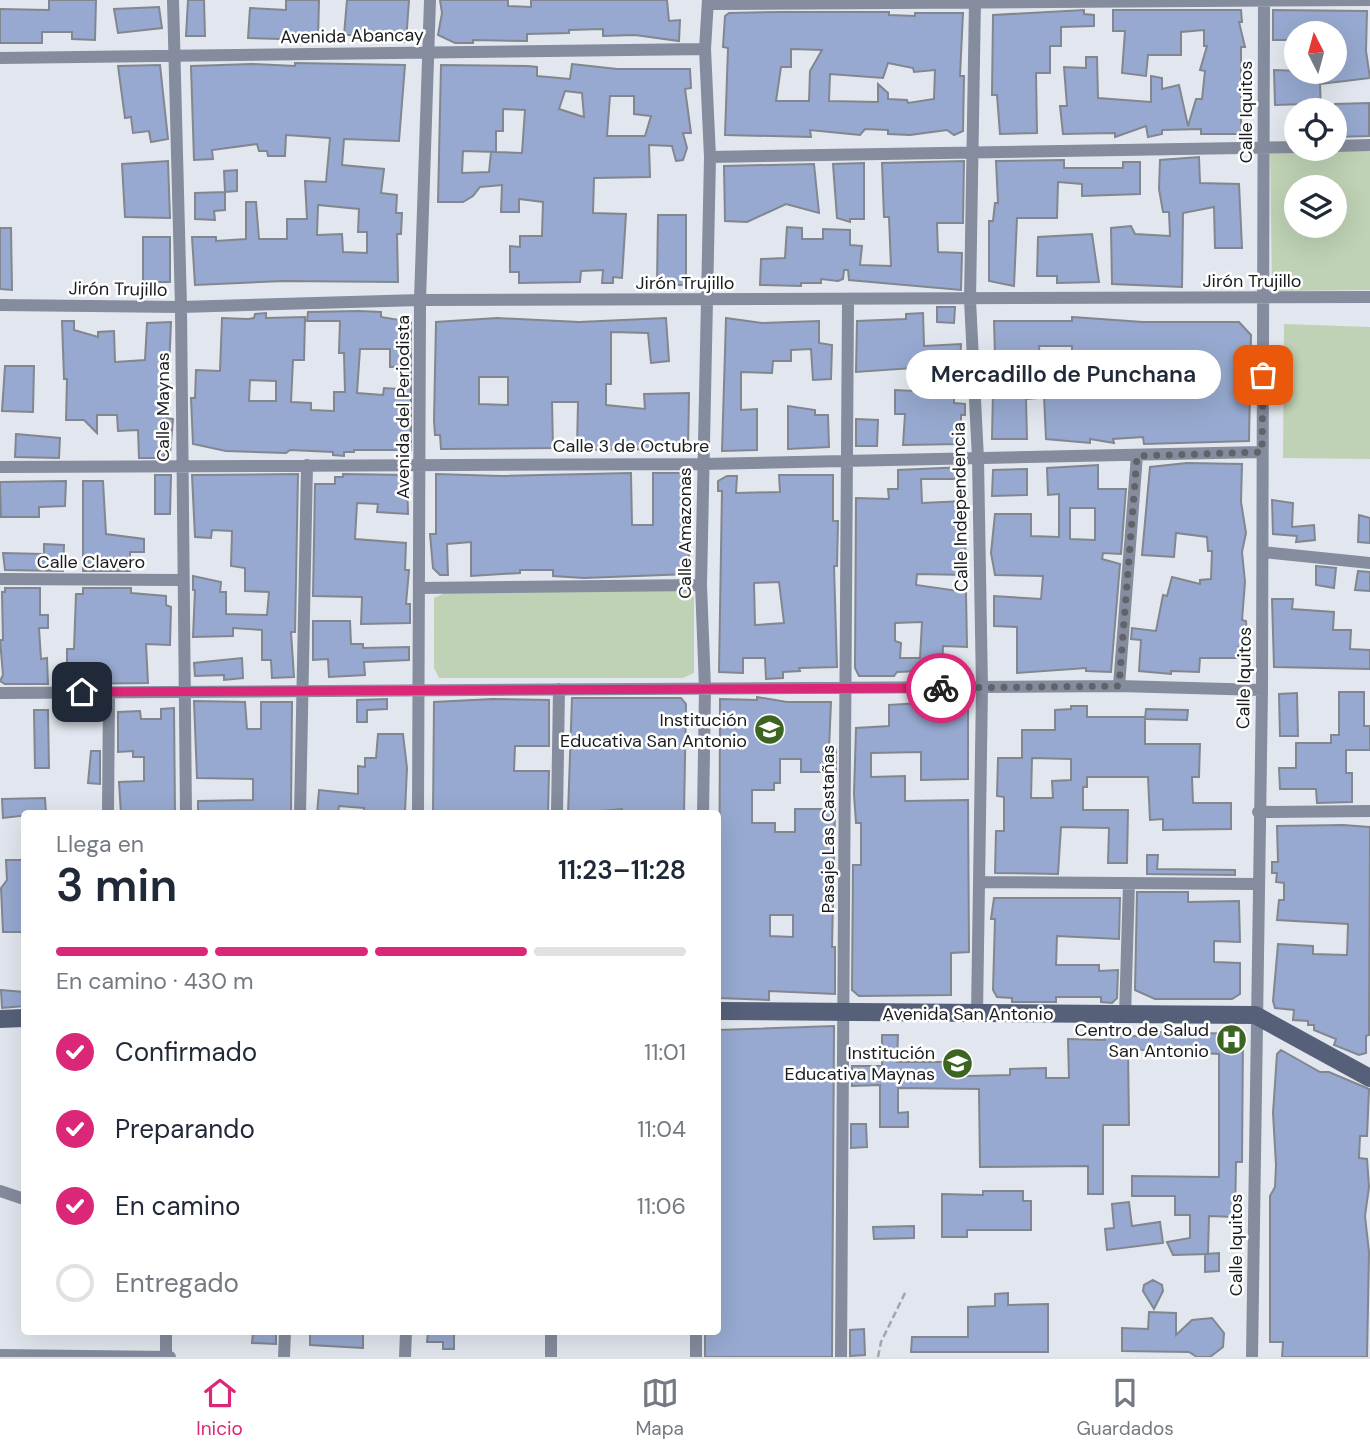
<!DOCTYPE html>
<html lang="es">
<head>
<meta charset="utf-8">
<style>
	:root { --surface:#fff; --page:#f2f2f3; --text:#1f2937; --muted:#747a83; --line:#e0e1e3; --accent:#db2777 }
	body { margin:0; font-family:"DM Sans",sans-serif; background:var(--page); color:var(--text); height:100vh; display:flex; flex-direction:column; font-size:26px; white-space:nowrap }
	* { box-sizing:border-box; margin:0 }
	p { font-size:23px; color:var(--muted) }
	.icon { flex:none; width:38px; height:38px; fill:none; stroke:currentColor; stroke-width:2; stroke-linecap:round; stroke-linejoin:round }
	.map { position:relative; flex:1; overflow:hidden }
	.details { position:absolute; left:21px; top:810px; width:700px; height:525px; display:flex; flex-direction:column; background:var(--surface); border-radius:7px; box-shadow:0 7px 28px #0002 }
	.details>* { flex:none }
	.needle { width:46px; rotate:354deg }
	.buttons { position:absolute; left:1284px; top:21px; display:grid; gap:14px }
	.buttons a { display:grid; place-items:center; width:63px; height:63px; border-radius:50%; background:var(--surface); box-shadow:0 7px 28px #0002; font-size:35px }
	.pin { position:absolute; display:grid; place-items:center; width:60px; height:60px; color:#fff; margin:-30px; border-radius:14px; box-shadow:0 4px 10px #0006 }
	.courier { position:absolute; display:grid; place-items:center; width:70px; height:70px; margin:-35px; border:5px solid #db2777; border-radius:50%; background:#fff; color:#222; box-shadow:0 2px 9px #0007 }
	.bubble { position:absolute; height:49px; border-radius:24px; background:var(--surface); box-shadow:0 7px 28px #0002; font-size:23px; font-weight:600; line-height:49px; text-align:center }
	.head em { font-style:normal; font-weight:600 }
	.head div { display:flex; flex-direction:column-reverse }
	.head { display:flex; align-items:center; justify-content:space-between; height:119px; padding:0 35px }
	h1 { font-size:46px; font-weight:600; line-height:52px }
	.bar { display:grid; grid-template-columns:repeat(4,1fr); gap:10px 7px; align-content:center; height:84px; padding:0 35px }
	.bar i { height:9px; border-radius:5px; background:var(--line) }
	.bar .on { background:var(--accent) }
	.bar p { grid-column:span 4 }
	ol { padding:0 35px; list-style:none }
	li { display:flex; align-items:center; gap:21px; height:77px }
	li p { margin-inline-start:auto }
	li .icon { padding:7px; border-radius:50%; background:var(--accent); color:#fff; stroke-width:4 }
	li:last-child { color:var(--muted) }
	li i { width:38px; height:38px; border:4px solid var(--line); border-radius:50% }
	.menu { display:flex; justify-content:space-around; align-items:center; height:98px; border-top:2px solid var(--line); background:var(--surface); font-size:19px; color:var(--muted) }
	.menu a { display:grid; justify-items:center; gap:4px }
	.menu .on { color:var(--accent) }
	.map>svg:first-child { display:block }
</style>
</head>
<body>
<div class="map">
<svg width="1370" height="1357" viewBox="0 0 1370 1357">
	<rect width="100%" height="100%" fill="#e2e7ef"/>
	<path fill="#bfd2b5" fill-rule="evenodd" d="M1370,140v150l-98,1 -2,-144 65,2zM1297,187h38v39h-38z
		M1284,324l86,3v132l-87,-1z
		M685,591l9,6v76l-11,5h-244l-5,-10v-70l13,-6z"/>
	<path fill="#97a9d0" stroke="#82868e" stroke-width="2" fill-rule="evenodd" d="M49,0h47l-1,40 -23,-1v-7h-30v11h-42v-34l49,1z
		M188,0h16l1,36h-19z
		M286,0h33l-1,40 -70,-2 2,-30 36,2z
		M347,0h62l-3,42 -50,-3v-4h-12z
		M440,0h68v6l23,1v-7h136l2,21 11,-1 -1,21 -44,-6 -32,1v-7l-34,1v3l-42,1v7l-54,-1v3h-18l-17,-8 4,-22z
		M159,7l3,21 -44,5 -4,-24z
		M1084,10v4l10,1v11l-33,1v19h-11v27h-14l1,60 -37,1 -3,-39h-5l1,-80z
		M1113,10h128l1,12h-3l6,25h-4v87h-40v-5l-39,1v4l-14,3 -2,-11 -31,11v-4l-52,1 -3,-28h7l-3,-39 22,1v-11h11l1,41 53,4v-26l11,2v11l17,-4 9,41 8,-27h6l3,-28 -5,-1 7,-24h-3v-16l-23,2v23h-33l-2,21 -24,-3 3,-42h-12z
		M1273,10l94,1 -1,40 4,27 -50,6 1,26h-15v-6l-31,1 -1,-35 61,2v-39h-38v7h-24z
		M781,12h108v3l26,1v-3h48l-3,63h4l-1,55 -9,4 -7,-5 -37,5 -22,-1v-4l-23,-1 -5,6 -50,-5 1,7 -86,-2 3,-87 -5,-1 2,-31 4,-3zM791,49l31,1 -12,21 -1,30h-33l5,-34h10zM888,63l25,5 1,4 21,-2 -1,29 -26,4 -1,-3 -19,-1v-6l-10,-9v18l-49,-1 1,-27 53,4z
		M295,63l110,2 -6,76 -55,-2 -2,26 42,4 -3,24 16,2 -1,18h6l-1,21h-4l1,48 -115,-1 -88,4 -3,-48h24v4l30,-2v-37h10l3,37h28v-20h20l-2,-38 21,1 4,-44 -44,-3 -1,21h-17l-1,-5h-8l-2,-7 -45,6 1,9 -19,1 -3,-94 61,-2 43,2zM318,205l41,4 -1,23h9v21l-24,-1 -1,-18 -25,1z
		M572,64l45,5h73l1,19 -6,1 6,44h-8l4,15 -4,12 -7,1 -4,-15 -23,-1 1,32 -56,1 -1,35 33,1 -4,64 -9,-1v6h-11l1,-13 -22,1 -1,11 -61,1v-11h-9v-26l10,1v-11h22l1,-34 -24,-3v13h-18l1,-27 -22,2 -7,9 -10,6h-25l3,-137 87,1 9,1v9l33,3zM565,91l17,2 2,24 -25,-8zM610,96h24v18l17,2 -6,20h-38zM503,109l22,1 -3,43 -26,-1v-21h7zM463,151l33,1h-5l-2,20 -27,1z
		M160,65l8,74 -17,3 -2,-11 -16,2 -2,-16 -6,1 -7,-52z
		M1369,103v33l-34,1v-33z
		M1199,157l1,26 39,1 3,64h-27l-1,-41 -31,6 -1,74 -70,-3 -1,-56 20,-2 4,8 35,2 -1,-24h-6l-4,-23 1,-29z
		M1064,160v8h59v-6h17v32l-58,2v-12l-24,-2 -1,36h-40l-3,68 -25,-5v-60h4l2,-18h3l-2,-42z
		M168,161l2,57 -45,-1 -3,-53z
		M964,161l-1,62h-26l1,29 24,1 -1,37 -112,-10 -1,-10h-4l-1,9 -5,2 -17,-2v4h-20v3l-41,-1 1,-26 24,-1 2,-31 15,1v11h21v-10l27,1v15l12,1 -2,19 31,1 -2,-49h-5l-2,-54z
		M864,163v56h-14v3l-13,-4 -4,-54z
		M814,164l5,49 -33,-9 -39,18 -22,-1 -1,-55z
		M237,170v21l-12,1 -1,-21z
		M225,192v18l-11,1 1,9 -20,-1v-26z
		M658,215h28v70h-29z
		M0,228h11l1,62 -12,-1z
		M1092,234l7,48 -42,1v-7h-20l1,-39z
		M143,237h27v45h-27z
		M937,307h18l-1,16 -17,-1z
		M359,311l22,1v5l30,5v128h-57v2h-10v4l-11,-1v-3l-43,-2 -4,3 -60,-2 -33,-7 -2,-46h4l1,-28 24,1 2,-53 26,1 6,-1 1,-4 11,-1v5l39,-1 -1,43h-11l-2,42 20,1v7l23,1v-19h11l-1,-39h-5l1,-32h-33l1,-9zM360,349h30v18h9v22l-15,-1 -1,7 -26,-2zM250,380l26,1v20h-27z
		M923,313l1,33 37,-2 -2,38 -5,8v13l11,1v11h-4v29l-58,1 2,-31h-10v-24l19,1 -1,-23 -57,4 1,-51 49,-2v-5z
		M1072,317l71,5h96l12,13 -2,106 -105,3 -1,-7 -30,2 1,4 -24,-4v4l-44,-4 -2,-43 26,-6 73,3 -1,-25h-70v-22h-33l1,14 -16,2 -5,22h18v14l-11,1 1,40h-35l1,-49h3l-2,-69h78z
		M497,318l82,4 87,-4 3,43 -18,2 -3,-30 -37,-1v52h-5v21l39,4 -1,-15 45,-1 -1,59 -56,-3 -55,1 1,-48h-26l1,46 -112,1 -1,-14h-5l-1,-14 2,-99zM479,377h29v28l-29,-1z
		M726,318l36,5 57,-2v22l13,2 -1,34 -18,1 -2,-31 -20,1v11h-18l-1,12 -31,-1v38l16,-1v41l-35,1z
		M62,321h12v9l24,7v-5l16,-1 1,31 30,-2 2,-37 24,-1 -4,96 6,1 -3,35h-6v4h-25l-1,-28 -20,1 -1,-16h-20v18l-13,-13h-18l1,-41h-3z
		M5,366h29l-1,46 -31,-1z
		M788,406l27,4v5h13l1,32 -41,2z
		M856,419l22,1 -1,26h-21z
		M16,434l44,4 -1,20 -44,-1z
		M1187,463l55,1 -1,38 5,31 -4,19 3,30 -3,38 4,1 2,25 -10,1v11h-38l-1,14 -28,-1v3l-32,-3 2,-31 -10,-1 1,-11 24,3 7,-36 4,1 5,-19 28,7v-4l11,-1 1,-28h-4l-1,-14 -31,-4 -2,24 -32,-2 8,-88z
		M1098,465v24h28l-5,65 -18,-1 -1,6 18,5 -9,108 -25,-1v-3l-69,5v-46l-23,-1v-30l47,3 2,-23 -48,-1 -4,-22 4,-39h36v22l28,1v-43l-11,1 -1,-27zM1070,508h25v32l-25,-1z
		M965,467l1,12h-45l1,24 42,-2 2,74 -49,-1 -1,11 50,7 1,55 -24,-1 -1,24 -45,2 -3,4h-35l-4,-8 1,-170 33,1 -1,-10h10v-19zM922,622l-2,36h-20l1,-15 -6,-2v-18z
		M1027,469v26l-35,1 1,-26z
		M631,473l1,52h21v-52h36v101l-105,4 -31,-2v-6h-33v3l-49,3v-34l-24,2 1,31h-8l-7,-7 -3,-34h6v-60l65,2z
		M298,474l-3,158h-4l3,45 -22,1 -1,-18h-9v-30l-29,-2v8l-40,1 2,-47h-2v-14l28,6 -1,10h6v22l41,1 2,-23 -24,-1v-23l-14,-2 1,-35 -20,-1 -1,8 -16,-1 -3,-62z
		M343,474l64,1 1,39 -31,-2 1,-8 -21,-1 -2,36 51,4 -1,27h4l-3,34h4v19l-49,1 1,-27 -49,-1 2,-112h20v-7h8z
		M155,475h16l-1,39h-15z
		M779,475h54v46h5l-1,45h-3l3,101 -38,1 1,3 -17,1v6l-17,1 -1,-21h-22v15l-24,-1 3,-181h-4v-10l9,-5h10l-1,17 44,-1zM779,582l5,41 -29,2 -1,-42z
		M66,481l-1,25 -26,1v10h-38l-1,-35z
		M83,481h20l3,53 38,5v13h-14v19h-47z
		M1272,500l21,3 -1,24 22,-2 1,15 -19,2 1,-6 -24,-2z
		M1359,515l11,3v25l-12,-1z
		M44,544l20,1 -1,26 -58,-1 -2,-17 41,1z
		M1316,566l20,2 -2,20 -18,-3z
		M1358,571l12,1v19l-15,-1z
		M5,588h35v27h8v13h-9l2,31 6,-1 1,26h-43l-5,-3 3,-6 -3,-35h3l-1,-48h3z
		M83,588h48v5l35,3v9l5,2 -1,38 -24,-1 2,39 -81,1v-35h7l2,-55h7z
		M1272,599h21l-1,10 42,3 -1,18h18l-1,19 20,1v19l-96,-2z
		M313,621h37l1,23h12v4l46,-1v13l-45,2 1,13 -36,2 -1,-18 -15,1z
		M242,658l1,20 -19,2v-5l-29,1 -1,-13z
		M1339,692h25v34h6v24h-24v23h6v29l-35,1 -1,-14h-36l-1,-21h17v-25h35v-8h8z
		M1297,693l1,43h-18l-1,-42z
		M757,697l30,5h44l-2,47h7v23h-35v-13h-21v24h-6v7h-22v33h23v9h20v-23h40l-3,138h3v47l-66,-3v9l-50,-2 1,-299 37,1zM770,915h23v22l-23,-1z
		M572,698h109l5,6 -2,110 -62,-1v-4l-54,5z
		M387,699v10l-20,1v12h-10v-22z
		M493,699l56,1v46h-34l-1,25h35l-1,41 -115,2 1,-112z
		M194,701l51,1 2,27h14v-27h31l-1,111 -93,1v-13l55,-1v-21l-56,-1z
		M953,701h11l4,8v70l-47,1v-28l-50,1v24l34,-1v25l63,-1 1,152 -18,1v42l-92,1 -7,-6 1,-125h8v-42h-5l-2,-29 2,-66 33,-2v-21z
		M1071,706h16v11h58v27h55l-1,33h-7l1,26h38v26l-68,1v-11l-13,1 -2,-43h-61v10h-4v23h45l-1,53h-19l1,-35 -48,-1 -3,47 -63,-1 1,-42h8v-34l-7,-1 1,-38h24v-28h33v-20l16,-1zM1032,758l39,1v21l-19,1 1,17h-22z
		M174,708l1,106h-54l-2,-32 25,-1v-24h-11v-6l-15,1v-40l22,-1 1,8h20v-10z
		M1146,709l42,1 -1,10 -42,-1z
		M34,710h14l1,58h-14z
		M378,734h25l4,34 -2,44 -31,2 -10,-2v-4l-25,-2 -1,8h-21l2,-24 39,4v-28l7,1v-9h11z
		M91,751h9v33l-12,-1z
		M45,798l1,15 -43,5 -1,-19z
		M1343,825l27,2 -1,208 -3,1v17l-7,2 -25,-10 2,-6 -22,-9v-5h-6v-4l-15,-1 1,-10 -19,-2 -2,-7 5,-57 35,2v8l34,1 1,-31 -71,-4 2,-20h5v-17l-8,-1 1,-9h-5v-11h6l-1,-36z
		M1147,855h11l-1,14 78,1v5l-88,-1z
		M6,860h18v72h-21l-2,-44 6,-8z
		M1137,892h51v10l51,-1 1,41 -26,-1v21l26,1v31l-8,5h-77l-20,-9z
		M994,898h126l-1,41 -62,-3 -1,29h43v6l19,-1 -1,28 -5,5 -11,-1v-5h-45v5h-44v-4l-15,-1 -4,-7 2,-71h-4z
		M1,990l23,2v14l-22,2z
		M834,1026l-2,331h-127v-25h13v-302z
		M1159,1032l84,2 -1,128h-6l-1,55 -26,-1 -1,38 -35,1 -6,-13 23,-4v-23h-15v-19h-43v-20l87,1v-123l-91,-5 1,76h-26v69h-15v-28l-108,1 -1,-78 -81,-1v25l10,-1v15h-28v-42l-28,1v-20h30v-31h16l-1,27h70v14l43,-1v-6l36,-1v10h23l-1,-39 37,1v-5l54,2z
		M1281,1050l39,22h9l40,17 -2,47h-7l-1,22 8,1 2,28 -4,29 4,36 -2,105h-85l1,-15h-13v-146l5,-9 1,-22 -3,-52 4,-59z
		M851,1124h15l1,23 -16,1z
		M983,1191h40v10h8v29h-64v7h-25v-43l41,1z
		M1129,1202l3,24 28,-4 3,21 -56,7 -2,-21 9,-1 -2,-24z
		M914,1226v12l-40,1 -1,-12z
		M1219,1253v18l-14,1v-18z
		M1153,1280l9,5 1,6 -9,18 -11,-18 1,-6z
		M1008,1293v12l40,-1v48h-137l1,-15h56v-30l27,-1v-12z
		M1149,1312l27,1v22l16,-15 20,-2 12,15 -1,14 -13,10h-13l-8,-5 -67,-1v-23l26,1z
		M864,1329l1,26 -15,1v-26z
		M253,1332h23v12l-24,-1z
		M310,1332h53v16l-53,-3z
		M428,1332h26v17h-11v-7h-16z"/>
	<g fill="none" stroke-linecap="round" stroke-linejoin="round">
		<path stroke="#a2a6ac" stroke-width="2.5" stroke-dasharray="7 3.5" stroke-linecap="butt" d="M878,1357l3,-15 25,-51"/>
		<path stroke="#848c9d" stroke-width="12" d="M173,0l8,307 5,507
			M975,0l-5,300 8,159 4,229 -5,326
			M708,4l662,-4
			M0,58l705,-9
			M1335,146l35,-1
			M710,157l587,-10
			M0,305l181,2 239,-7 950,-3
			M0,467l703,-3 559,-12
			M1263,552l107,11
			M0,579l182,1
			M419,588l282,-3
			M1119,686l18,-231
			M0,693l1119,-7 143,4
			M1258,812l112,-1
			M108,814l1,-121
			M300,814l7,-349
			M418,814l2,-514 10,-300
			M557,814l2,-125
			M703,814l2,-126 -4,-103 9,-428 -5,-108 3,-49
			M979,882l279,2
			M1125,1016l4,-133
			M0,1191l24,8
			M0,1355l170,2
			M166,1357v-25
			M284,1357l1,-25
			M405,1357l1,-25
			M551,1357v-25
			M696,1357v-25
			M841,1357l7,-1056
			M1252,1357l10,-667 2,-690"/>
		<path stroke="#566179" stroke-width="18" d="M718,1011l537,4 115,63
			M0,1019l24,-1"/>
	</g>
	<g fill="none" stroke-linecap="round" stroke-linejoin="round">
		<path stroke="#606368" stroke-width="7" stroke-dasharray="0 12.6" d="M941,688l178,-2 18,-230 125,-4 1,-77"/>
		<path stroke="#db2777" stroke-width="9" d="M82,692l859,-4"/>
	</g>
	<defs>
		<symbol id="school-disc" viewBox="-11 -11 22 22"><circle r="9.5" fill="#3c6521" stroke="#fff"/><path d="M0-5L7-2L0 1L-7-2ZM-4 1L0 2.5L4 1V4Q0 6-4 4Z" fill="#fff"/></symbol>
		<symbol id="hospital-disc" viewBox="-11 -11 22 22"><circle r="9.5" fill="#3c6521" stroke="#fff"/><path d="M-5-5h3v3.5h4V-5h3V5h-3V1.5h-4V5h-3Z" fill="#fff"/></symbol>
	</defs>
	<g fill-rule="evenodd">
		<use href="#school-disc" x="752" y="712" width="35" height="35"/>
		<use href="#hospital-disc" x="1214" y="1022" width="35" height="35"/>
		<use href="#school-disc" x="940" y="1046" width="35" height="35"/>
	</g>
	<g text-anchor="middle" stroke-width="5" stroke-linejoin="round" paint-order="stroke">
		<g font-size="18" fill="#1a1c1f" stroke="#fff">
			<text transform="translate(352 36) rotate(-1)" y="6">Avenida Abancay</text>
			<text transform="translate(1246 112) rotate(-90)" y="6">Calle Iquitos</text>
			<text x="1252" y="287">Jirón Trujillo</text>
			<text x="685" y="289">Jirón Trujillo</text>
			<text transform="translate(118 289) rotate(1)" y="6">Jirón Trujillo</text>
			<text transform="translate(163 407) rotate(-90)" y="6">Calle Maynas</text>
			<text transform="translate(403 407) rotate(-90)" y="6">Avenida del Periodista</text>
			<text x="631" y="452">Calle 3 de Octubre</text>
			<text transform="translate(960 507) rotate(-91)" y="6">Calle Independencia</text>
			<text transform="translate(685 533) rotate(-90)" y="6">Calle Amazonas</text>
			<text x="91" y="568">Calle Clavero</text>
			<text transform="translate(1244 678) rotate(-89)" y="6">Calle Iquitos</text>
			<text transform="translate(828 829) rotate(-90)" y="6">Pasaje Las Castañas</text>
			<text x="968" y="1020">Avenida San Antonio</text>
			<text transform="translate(1236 1245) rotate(-90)" y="6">Calle Iquitos</text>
		</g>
		<g font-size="18" fill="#1a1c1f" stroke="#fff" text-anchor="end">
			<text x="747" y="726">Institución<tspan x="747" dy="21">Educativa San Antonio</tspan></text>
			<text x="1209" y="1036">Centro de Salud<tspan x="1209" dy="21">San Antonio</tspan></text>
			<text x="935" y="1059">Institución<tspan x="935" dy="21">Educativa Maynas</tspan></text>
		</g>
	</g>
</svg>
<div class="buttons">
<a><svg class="needle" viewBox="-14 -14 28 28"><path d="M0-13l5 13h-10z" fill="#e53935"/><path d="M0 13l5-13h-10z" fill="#747a83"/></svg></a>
<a><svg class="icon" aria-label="locate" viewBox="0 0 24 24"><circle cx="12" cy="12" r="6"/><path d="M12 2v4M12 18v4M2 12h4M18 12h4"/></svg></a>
<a><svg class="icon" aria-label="layers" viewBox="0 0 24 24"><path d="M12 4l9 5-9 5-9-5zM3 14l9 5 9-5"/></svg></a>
</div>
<div class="pin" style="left:1263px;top:375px;background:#ea580c"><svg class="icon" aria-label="bag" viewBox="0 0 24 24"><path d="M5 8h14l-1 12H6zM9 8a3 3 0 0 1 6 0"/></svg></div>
<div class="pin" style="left:82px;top:692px;background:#1f2937"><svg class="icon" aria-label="home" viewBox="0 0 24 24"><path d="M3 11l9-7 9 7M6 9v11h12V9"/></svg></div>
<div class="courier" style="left:941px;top:688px"><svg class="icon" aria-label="bike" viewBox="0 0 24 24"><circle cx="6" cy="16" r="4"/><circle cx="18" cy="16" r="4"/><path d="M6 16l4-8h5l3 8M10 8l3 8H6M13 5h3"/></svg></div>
<div class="bubble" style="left:906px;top:350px;width:315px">Mercadillo de Punchana</div>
<section class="details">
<div class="head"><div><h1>3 min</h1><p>Llega en</p></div><em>11:23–11:28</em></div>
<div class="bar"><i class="on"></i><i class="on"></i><i class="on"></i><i></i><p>En camino · 430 m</p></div>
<ol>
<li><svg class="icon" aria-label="check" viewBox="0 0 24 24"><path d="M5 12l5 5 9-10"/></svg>Confirmado<p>11:01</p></li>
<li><svg class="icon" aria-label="check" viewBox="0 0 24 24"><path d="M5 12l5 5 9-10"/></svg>Preparando<p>11:04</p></li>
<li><svg class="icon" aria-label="check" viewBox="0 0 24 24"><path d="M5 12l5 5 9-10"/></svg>En camino<p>11:06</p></li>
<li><i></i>Entregado</li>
</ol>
</section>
</div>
<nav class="menu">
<a class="on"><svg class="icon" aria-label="home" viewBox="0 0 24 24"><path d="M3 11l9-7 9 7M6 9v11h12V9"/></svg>Inicio</a>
<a><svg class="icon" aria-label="map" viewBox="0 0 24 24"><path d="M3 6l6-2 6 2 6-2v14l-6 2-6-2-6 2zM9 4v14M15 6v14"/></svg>Mapa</a>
<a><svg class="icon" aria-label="saved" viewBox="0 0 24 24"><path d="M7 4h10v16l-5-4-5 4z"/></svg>Guardados</a>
</nav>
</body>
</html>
